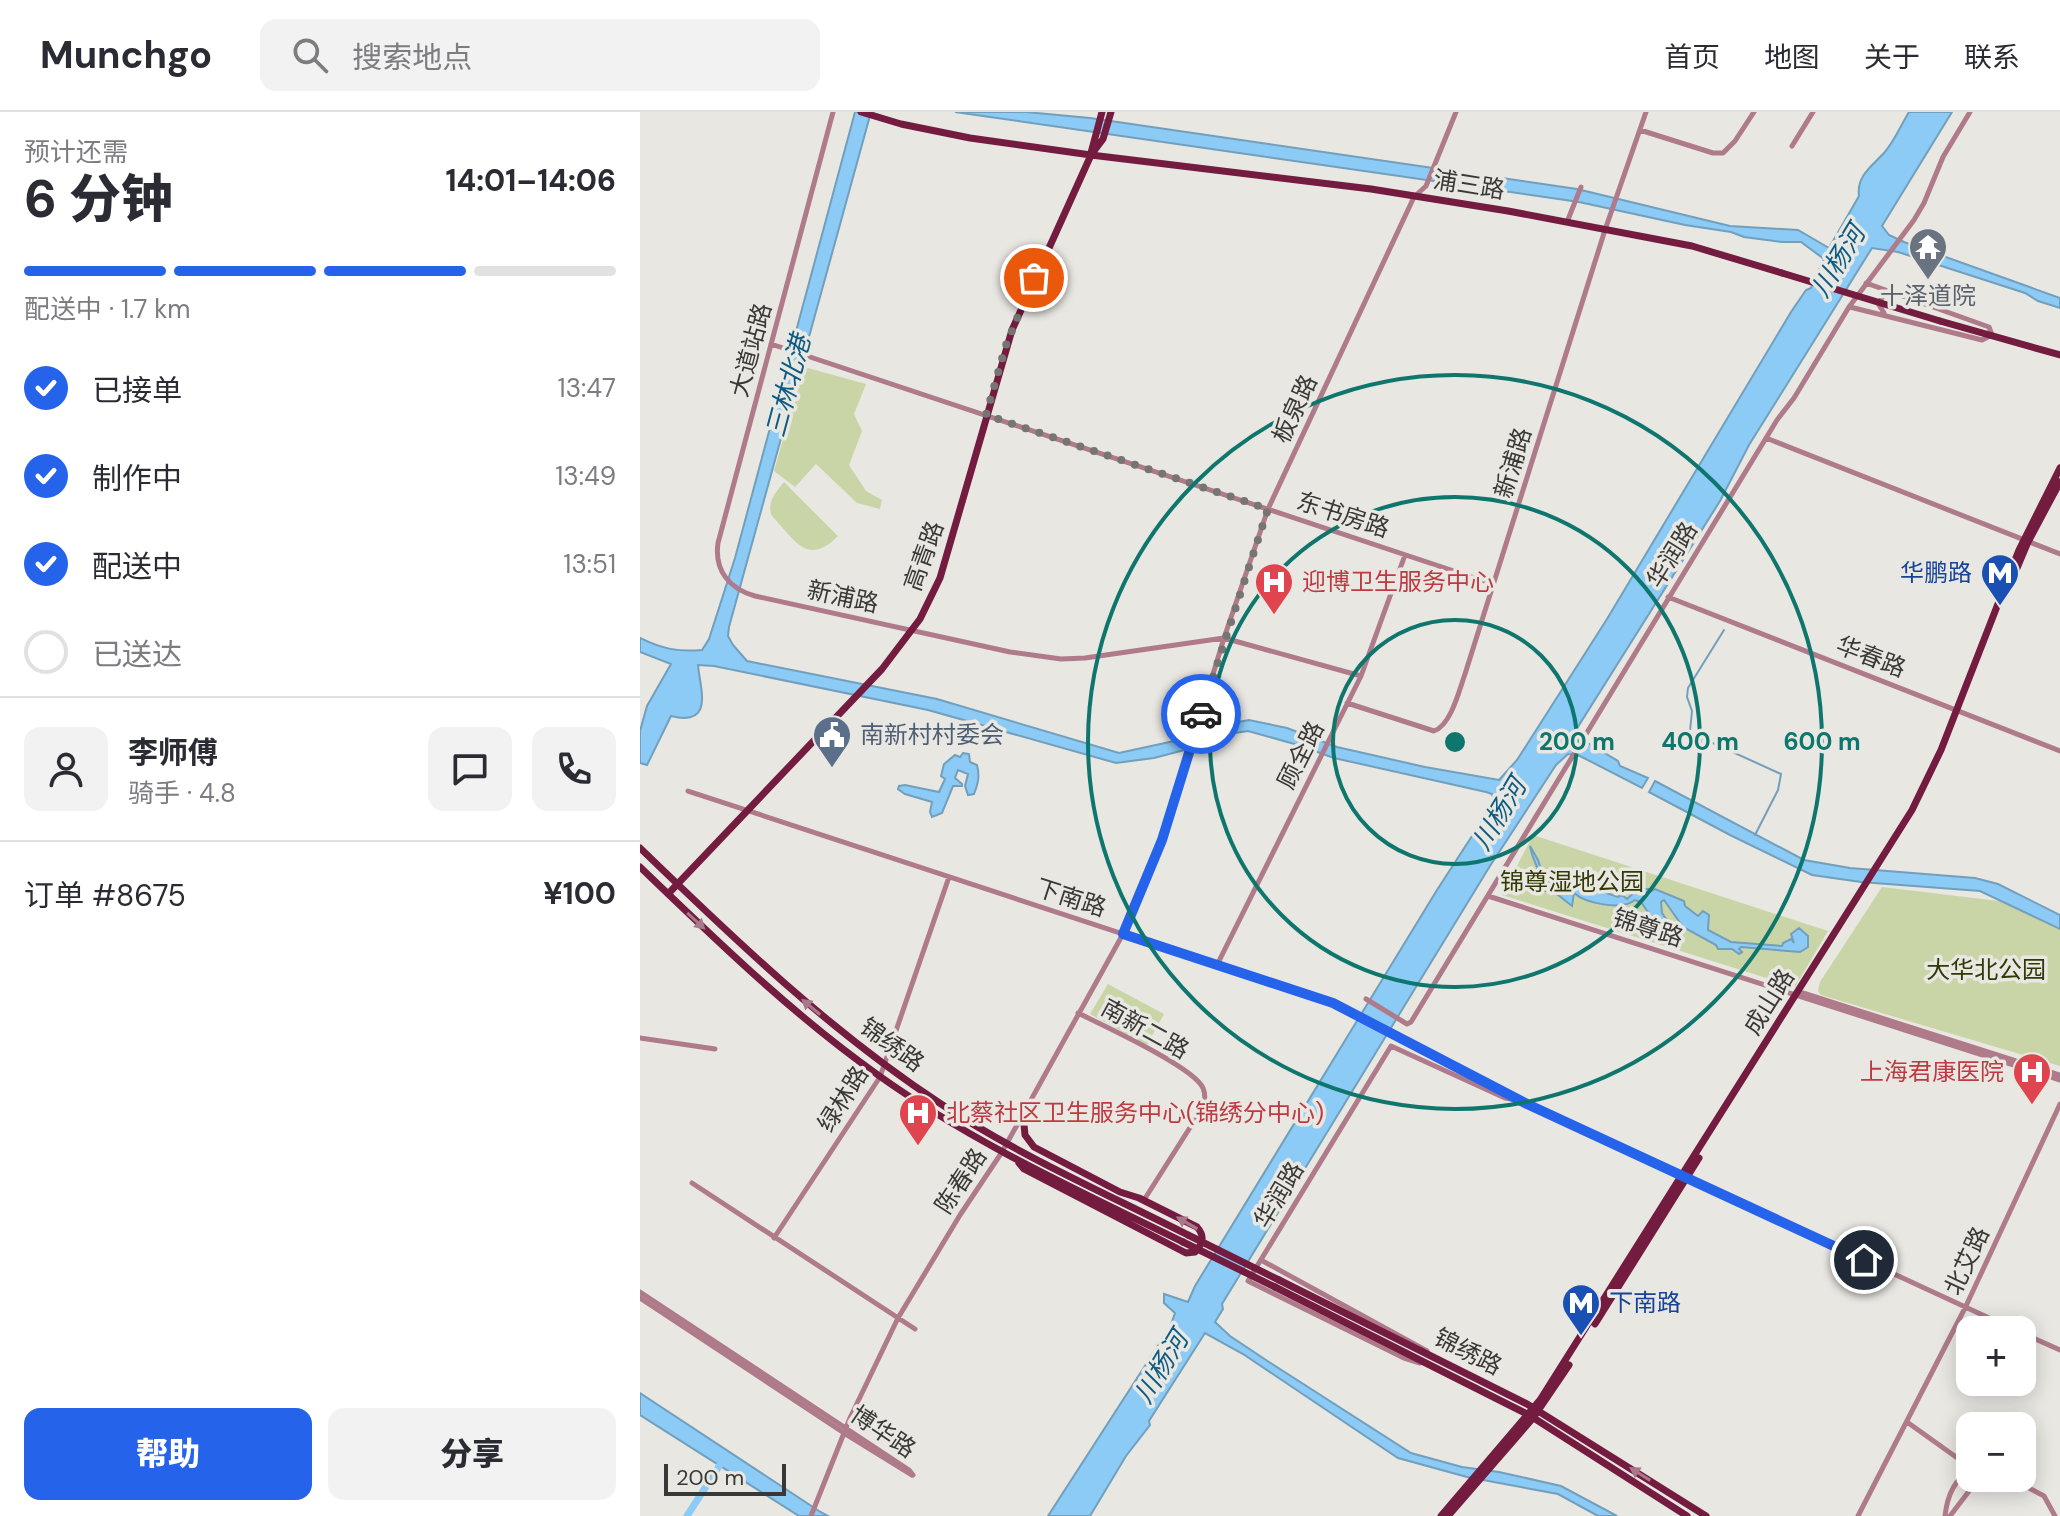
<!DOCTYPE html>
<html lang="zh">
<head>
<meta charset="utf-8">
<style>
	:root { --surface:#fff; --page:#f2f2f3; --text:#2b2b33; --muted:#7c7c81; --line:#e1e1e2; --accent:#2563eb }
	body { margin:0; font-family:"DM Sans","Noto Sans SC",sans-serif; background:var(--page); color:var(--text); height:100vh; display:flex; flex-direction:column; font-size:30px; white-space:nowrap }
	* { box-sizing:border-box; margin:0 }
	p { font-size:26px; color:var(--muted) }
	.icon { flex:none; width:44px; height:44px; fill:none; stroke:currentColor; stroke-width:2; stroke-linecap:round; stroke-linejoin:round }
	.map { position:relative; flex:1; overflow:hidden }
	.panel { display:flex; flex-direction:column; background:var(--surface); width:640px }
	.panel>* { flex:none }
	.tools { position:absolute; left:1316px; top:1204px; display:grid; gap:16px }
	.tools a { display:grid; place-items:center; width:80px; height:80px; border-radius:16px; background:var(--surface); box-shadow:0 4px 20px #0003; font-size:40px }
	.scale { position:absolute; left:24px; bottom:20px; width:122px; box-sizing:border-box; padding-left:8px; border:4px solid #383836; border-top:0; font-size:22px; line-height:28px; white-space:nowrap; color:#383836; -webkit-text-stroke:6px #e8e7e2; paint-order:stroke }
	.pin { position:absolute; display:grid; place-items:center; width:68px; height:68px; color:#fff; margin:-34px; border:4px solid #fff; border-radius:50%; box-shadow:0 2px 8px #0007 }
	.courier { position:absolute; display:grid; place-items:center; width:80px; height:80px; margin:-40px; border:6px solid #2563eb; border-radius:50%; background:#fff; color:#222; box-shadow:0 2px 10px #0007 }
	.overview em { font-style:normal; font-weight:800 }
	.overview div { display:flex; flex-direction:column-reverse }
	.overview { display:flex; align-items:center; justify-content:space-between; height:136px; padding:0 24px }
	h1 { font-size:52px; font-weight:800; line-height:60px }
	.bar { display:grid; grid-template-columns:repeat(4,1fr); gap:12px 8px; align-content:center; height:96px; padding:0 24px }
	.bar i { height:10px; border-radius:6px; background:var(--line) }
	.bar .on { background:var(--accent) }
	.bar p { grid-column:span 4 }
	.line { display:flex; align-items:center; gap:20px; padding:0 24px; border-top:2px solid var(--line) }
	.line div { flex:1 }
	.round { display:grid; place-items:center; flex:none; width:84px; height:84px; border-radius:16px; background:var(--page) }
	ol { padding:0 24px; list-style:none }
	li { display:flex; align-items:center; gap:24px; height:88px }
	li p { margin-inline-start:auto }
	li .icon { padding:8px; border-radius:50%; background:var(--accent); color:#fff; stroke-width:4 }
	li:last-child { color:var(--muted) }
	li i { width:44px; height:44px; border:4px solid var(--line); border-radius:50% }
	.action { display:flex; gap:16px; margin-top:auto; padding:16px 24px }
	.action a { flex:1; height:92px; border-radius:16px; background:var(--accent); color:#fff; font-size:32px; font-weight:800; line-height:92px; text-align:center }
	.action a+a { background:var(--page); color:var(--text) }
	header { display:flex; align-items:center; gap:48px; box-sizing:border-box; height:112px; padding:0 40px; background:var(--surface); border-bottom:2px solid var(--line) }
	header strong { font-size:38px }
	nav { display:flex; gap:44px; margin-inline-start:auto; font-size:28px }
	.search { width:560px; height:72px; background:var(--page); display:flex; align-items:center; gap:20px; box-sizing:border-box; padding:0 28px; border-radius:16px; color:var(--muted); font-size:30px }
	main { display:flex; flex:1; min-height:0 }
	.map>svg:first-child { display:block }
</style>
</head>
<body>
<header>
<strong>Munchgo</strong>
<div class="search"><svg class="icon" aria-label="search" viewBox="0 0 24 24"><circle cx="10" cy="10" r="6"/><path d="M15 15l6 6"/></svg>搜索地点</div>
<nav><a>首页</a><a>地图</a><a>关于</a><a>联系</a></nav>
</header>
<main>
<section class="panel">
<div class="overview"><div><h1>6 分钟</h1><p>预计还需</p></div><em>14:01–14:06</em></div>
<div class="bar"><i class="on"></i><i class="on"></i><i class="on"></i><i></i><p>配送中 · 1.7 km</p></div>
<ol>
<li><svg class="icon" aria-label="check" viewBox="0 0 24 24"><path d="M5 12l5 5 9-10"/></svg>已接单<p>13:47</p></li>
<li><svg class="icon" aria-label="check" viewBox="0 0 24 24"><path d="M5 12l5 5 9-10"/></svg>制作中<p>13:49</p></li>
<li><svg class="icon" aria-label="check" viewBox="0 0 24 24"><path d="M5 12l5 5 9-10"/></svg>配送中<p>13:51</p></li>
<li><i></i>已送达</li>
</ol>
<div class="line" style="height:144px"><a class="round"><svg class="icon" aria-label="person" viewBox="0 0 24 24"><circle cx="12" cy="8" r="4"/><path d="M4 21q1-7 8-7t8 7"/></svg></a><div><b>李师傅</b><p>骑手 · 4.8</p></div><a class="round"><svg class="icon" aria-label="chat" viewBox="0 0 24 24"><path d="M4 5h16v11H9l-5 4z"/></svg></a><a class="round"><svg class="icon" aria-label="phone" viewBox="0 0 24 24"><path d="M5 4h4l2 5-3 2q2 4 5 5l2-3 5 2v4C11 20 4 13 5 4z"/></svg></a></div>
<div class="line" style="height:104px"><div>订单 #8675</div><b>¥100</b></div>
<div class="action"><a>帮助</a><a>分享</a></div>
</section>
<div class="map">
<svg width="1420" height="1404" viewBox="0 0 1420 1404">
	<rect width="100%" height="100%" fill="#e8e7e2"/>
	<path fill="#c9d5a6" d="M164,255l62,17 -12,30 8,17 -13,34 17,26 16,9 -2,9 -23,-6 -41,-39 -21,23 -21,-16z
		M144,370l54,54c-31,31 -43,4 -66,-20 -6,-13 4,-24 12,-34z
		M893,723l295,96 -33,56 -293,-92z
		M1242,775l125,15 53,27v137l-239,-71 -3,-4 2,-9z
		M468,872l56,30 -17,31 -57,-31z"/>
	<path fill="#8bcbf6" stroke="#729fbc" stroke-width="2" d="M215,0h16l-142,515 -1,9 5,9 14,16 190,38 182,54 69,-15 44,-15 17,-3 38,8 50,19 88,20 74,13 18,-20 90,-141 184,-307 15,-22 5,-2 13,-29 -23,-17h-19l-38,-5 -13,-5 -46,-7 -106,-23 -624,-90h71l64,6 487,71 153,37 68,4 31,18 30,-52c-3,-20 14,-31 25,-43 10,-11 17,-28 25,-41h43l-70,114 7,9 15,7 156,56v10l-22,-7 -13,-8 -127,-41 -26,-4 -123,197 -29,56 -144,229 12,13 30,18 2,5 28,12 -6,10 -62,-32 -12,-2 -12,11 -66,101 -268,438 1,5 -8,13 15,14 39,26 142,91 51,14 37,5 62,14 56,30h-19l-40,-22 -91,-17 -69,-19 -155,-104 -38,-21 -56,88 1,4 -24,31 -36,60h-42l122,-189 5,-14 -11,-10v-9l24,8 7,-16 242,-396 57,-88 -2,-8 -6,-2 -152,-34 -36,-13 -50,-14 -13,2 -24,10 -57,15 -38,5 -188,-53 -214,-44 -16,-1c2,24 17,62 -27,51l-24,49 -7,-2v-32l7,-25 24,-42 -31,-12v-14c22,11 38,14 62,12l7,-11 26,-81z
		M323,641l6,1 1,8 7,3c3,11 1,19 -3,29l-6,1 -3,-9 3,-12 -10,-4 -3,8 7,6v2h-9l-11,27 -10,4 -2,-5 2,-10 -27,-8 -7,-5 1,-3 6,-1 34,7 6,-13 -4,-3 3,-12 11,-9 5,2z
		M1015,669l149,79 46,8 125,10 23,6 62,31v14l-80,-38 -119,-9 -49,-7 -82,-40 -81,-43z
		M890,734l8,14 5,16 7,5 -3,5 11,2 5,5 4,-4 1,-9 50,17 4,-2 5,4 11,-10h11l1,3 5,-3 29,12 1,5 13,10 5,-5 6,4 -1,15 23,12 51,4 1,-3 8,-4 3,4 -3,-9 8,-6 9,8v11l-8,5 -59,-5 -2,2 3,3 -3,2 -7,-5h-14l-2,-4 -33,-18 -19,-27 -3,2 1,11 14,20 -8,-3 5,7 -11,-2 1,-6 -3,1 -19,-28 -6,-2c-14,11 -50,3 -61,-7l-2,13 -19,-15h-10c2,-14 -11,-29 -13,-45z
		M0,1281l179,118 9,5h-29l-159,-101z"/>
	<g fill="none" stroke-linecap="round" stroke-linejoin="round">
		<path stroke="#729fbc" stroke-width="2" d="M1050,619l2,-20 -5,-14 1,-9 36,-58
			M1055,623l86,39 -3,16 -23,45"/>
		<path stroke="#8bcbf6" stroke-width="7" d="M47,1404l36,-56"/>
		<path stroke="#af7b8a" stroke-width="5" d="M193,0l-115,431c-4,28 12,46 37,53l255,56 51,7 24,-1 139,-20 137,38
			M1000,18l73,23h10l12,-12 19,-29
			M1152,34l21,-34
			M927,110l14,-35
			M1210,195l132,33 10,-5 -3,-8 -123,-44
			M1244,201l-5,-8 3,-8 10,-4
			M131,232l722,240
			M1126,326l294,116
			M1028,485l392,154
			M707,591l87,28c17,-6 25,-40 31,-57l140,-444 41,-118
			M48,679l645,212 194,101 488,226
			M848,784l572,184
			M577,853l144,-289 44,-121
			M1158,882l5,-1 257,82
			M726,887l41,25 4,-2 366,-602 17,-22 55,-91 65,-87 10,-17 19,-46 27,-45
			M438,901c24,12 116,54 125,75 3,7 2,13 0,19l-59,93
			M0,926l75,11
			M52,1071l223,146
			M134,1126l106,-161 69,-200
			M621,1148l166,91
			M0,1180l269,178 4,5
			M0,1186l204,135 68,42
			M1382,1221l38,17
			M780,1251l-16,-5 -156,-77 143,-235 114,52 11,2
			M1267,1310l63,45
			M1370,1366l34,18 11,20
			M171,1404l39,-98 48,-100 62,-103 42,-63 121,-218 16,-36 32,-86 53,-174 44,-129 146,-312 12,-11 30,-74
			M1218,1404l107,-208 95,-204
			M1305,1404c2,-18 8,-36 25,-45
			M1310,1404l29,-38"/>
		<path stroke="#741b40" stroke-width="7" d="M221,0l40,12 69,14 121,17 280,34 137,22 184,35 90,27
			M451,41l11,-41
			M1300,209l120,34
			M1372,468l16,-38 32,-60
			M0,736c95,92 190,183 301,256 77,51 164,89 247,131
			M0,755c76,73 152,147 238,208 95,68 201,116 305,167
			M28,782l214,-225 38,-50 20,-41 72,-248 79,-175 12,-16 8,-27
			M379,1051l5,6 162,84 9,-1c8,-8 10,-16 2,-25l-58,-29 -19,-6 -86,-45 -9,-12 -2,-21
			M639,1168l248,124 179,112
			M635,1175l254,128 158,101
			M955,1212l104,-166
			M801,1404l99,-116 372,-590 29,-60 78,-200 41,-82
			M808,1404l85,-98 36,-53"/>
		<path stroke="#741b40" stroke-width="7" d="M1142,161l158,48
			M548,1123l91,45
			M543,1130l92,45"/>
	</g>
	<defs><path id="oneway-solid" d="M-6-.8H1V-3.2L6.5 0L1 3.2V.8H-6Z" transform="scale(2)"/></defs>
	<g fill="#a87789">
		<use href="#oneway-solid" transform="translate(56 809) rotate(43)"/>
		<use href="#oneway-solid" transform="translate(171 895) rotate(-140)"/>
		<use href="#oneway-solid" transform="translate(547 1111) rotate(-150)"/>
		<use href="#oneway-solid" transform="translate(1000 1362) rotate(-148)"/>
	</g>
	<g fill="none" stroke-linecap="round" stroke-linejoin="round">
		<path stroke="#767572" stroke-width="8" stroke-dasharray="0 14.4" d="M394,166l-28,67 -20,70 282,94 -67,205"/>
		<path stroke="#2563eb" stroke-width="10" d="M561,602l-39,126 -39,94 210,69 194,101 337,156"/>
	</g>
	<g fill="none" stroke="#0f766e" stroke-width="4">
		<circle cx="815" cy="630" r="122"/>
		<circle cx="815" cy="630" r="245"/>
		<circle cx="815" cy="630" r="367"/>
	</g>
	<defs>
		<symbol id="temple-pin" viewBox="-11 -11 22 30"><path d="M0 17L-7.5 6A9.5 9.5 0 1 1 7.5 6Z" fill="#6b7280" stroke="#e8e7e2"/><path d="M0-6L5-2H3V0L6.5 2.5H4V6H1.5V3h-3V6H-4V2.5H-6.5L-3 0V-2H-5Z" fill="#fff"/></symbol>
		<symbol id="metro-pin" viewBox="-11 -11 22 30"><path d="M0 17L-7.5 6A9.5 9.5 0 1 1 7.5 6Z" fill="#1a4fb4" stroke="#e8e7e2"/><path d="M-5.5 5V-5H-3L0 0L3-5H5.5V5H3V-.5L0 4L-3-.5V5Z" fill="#fff"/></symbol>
		<symbol id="hospital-pin" viewBox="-11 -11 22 30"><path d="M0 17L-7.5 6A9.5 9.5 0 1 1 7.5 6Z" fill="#e0444e" stroke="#e8e7e2"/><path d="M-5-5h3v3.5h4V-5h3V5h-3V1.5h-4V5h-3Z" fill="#fff"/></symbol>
		<symbol id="civic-pin" viewBox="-11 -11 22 30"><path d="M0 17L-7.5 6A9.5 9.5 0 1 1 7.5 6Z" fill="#5c6f8a" stroke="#e8e7e2"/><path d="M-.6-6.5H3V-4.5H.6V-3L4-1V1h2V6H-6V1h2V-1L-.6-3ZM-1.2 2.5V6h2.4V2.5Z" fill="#fff"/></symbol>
	</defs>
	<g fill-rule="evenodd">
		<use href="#temple-pin" x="1266" y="113" width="44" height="60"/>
		<use href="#metro-pin" x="1338" y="439" width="44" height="60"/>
		<use href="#hospital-pin" x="612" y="448" width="44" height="60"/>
		<use href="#civic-pin" x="170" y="601" width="44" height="60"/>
		<use href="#hospital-pin" x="1370" y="938" width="44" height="60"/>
		<use href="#hospital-pin" x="256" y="979" width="44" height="60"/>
		<use href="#metro-pin" x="919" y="1169" width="44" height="60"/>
	</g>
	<g text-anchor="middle" stroke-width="7" stroke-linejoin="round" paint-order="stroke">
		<g font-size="24" fill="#383836" stroke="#e8e7e2">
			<text transform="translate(829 73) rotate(9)" y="8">浦三路</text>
			<text transform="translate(111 238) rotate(-75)" y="8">大道站路</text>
			<text transform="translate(655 297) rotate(-65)" y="8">板泉路</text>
			<text transform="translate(873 351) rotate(-73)" y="8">新浦路</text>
			<text transform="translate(703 403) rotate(18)" y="8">东书房路</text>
			<text transform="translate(1032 443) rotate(-58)" y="8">华润路</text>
			<text transform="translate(284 444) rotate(-70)" y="8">高青路</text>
			<text transform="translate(203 485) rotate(12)" y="8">新浦路</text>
			<text transform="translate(1231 545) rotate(21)" y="8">华春路</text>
			<text transform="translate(661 643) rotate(-63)" y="8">顾全路</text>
			<text transform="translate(431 786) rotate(18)" y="8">下南路</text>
			<text transform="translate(1008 816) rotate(18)" y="8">锦尊路</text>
			<text transform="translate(1129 890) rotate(-58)" y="8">成山路</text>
			<text transform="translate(505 917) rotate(29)" y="8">南新二路</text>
			<text transform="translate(252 933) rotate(36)" y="8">锦绣路</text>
			<text transform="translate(203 987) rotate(-58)" y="8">绿林路</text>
			<text transform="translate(321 1069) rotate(-57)" y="8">陈春路</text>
			<text transform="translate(639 1083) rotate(-59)" y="8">华润路</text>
			<text transform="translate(1327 1149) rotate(-65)" y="8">北艾路</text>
			<text transform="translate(828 1240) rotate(27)" y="8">锦绣路</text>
			<text transform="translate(243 1320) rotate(34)" y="8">博华路</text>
		</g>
		<g font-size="24" fill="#5b616d" stroke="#e8e7e2">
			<text x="1288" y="192">十泽道院</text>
		</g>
		<g font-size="24" fill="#164399" stroke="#e8e7e2" text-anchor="end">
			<text x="1332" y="469">华鹏路</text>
			<text x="969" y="1199" text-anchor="start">下南路</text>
		</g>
		<g font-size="24" fill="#be3a42" stroke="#e8e7e2" text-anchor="start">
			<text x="662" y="478">迎博卫生服务中心</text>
			<text x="1364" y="968" text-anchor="end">上海君康医院</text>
			<text x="306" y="1009">北蔡社区卫生服务中心(锦绣分中心)</text>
		</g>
		<g font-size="24" fill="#4e5e75" stroke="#e8e7e2" text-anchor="start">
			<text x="220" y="631">南新村村委会</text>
		</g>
		<g font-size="24" fill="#313a07" stroke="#e8e7e2">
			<text x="932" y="778">锦尊湿地公园</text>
			<text x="1346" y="866">大华北公园</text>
		</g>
		<g font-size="26" font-style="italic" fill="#0c5b83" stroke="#e8e7e2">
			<text transform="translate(1198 149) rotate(-59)" y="9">川杨河</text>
			<text transform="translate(148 274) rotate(-75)" y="9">三林北港</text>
			<text transform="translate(859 702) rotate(-59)" y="9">川杨河</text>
			<text transform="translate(521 1255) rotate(-59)" y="9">川杨河</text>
		</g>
	</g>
	<circle cx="815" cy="630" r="12" fill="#0f766e" stroke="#e8e7e2" stroke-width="4"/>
	<g font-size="24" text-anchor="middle" font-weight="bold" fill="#0f766e" stroke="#e8e7e2" stroke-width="7" stroke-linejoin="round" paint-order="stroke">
		<text x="937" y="638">200 m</text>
		<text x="1060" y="638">400 m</text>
		<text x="1182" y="638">600 m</text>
	</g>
</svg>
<div class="tools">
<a>+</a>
<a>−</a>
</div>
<div class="scale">200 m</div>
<div class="pin" style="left:394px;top:166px;background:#ea580c"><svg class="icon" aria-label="bag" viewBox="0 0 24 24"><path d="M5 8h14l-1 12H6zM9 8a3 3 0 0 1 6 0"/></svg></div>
<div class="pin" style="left:1224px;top:1148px;background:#1f2937"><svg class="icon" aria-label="home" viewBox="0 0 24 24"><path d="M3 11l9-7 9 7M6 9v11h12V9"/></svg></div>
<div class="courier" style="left:561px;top:602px"><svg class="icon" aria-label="car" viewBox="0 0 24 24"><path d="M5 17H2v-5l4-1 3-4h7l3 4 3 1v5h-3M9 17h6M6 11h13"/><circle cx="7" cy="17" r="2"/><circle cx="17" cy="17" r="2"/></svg></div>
</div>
</main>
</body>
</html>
